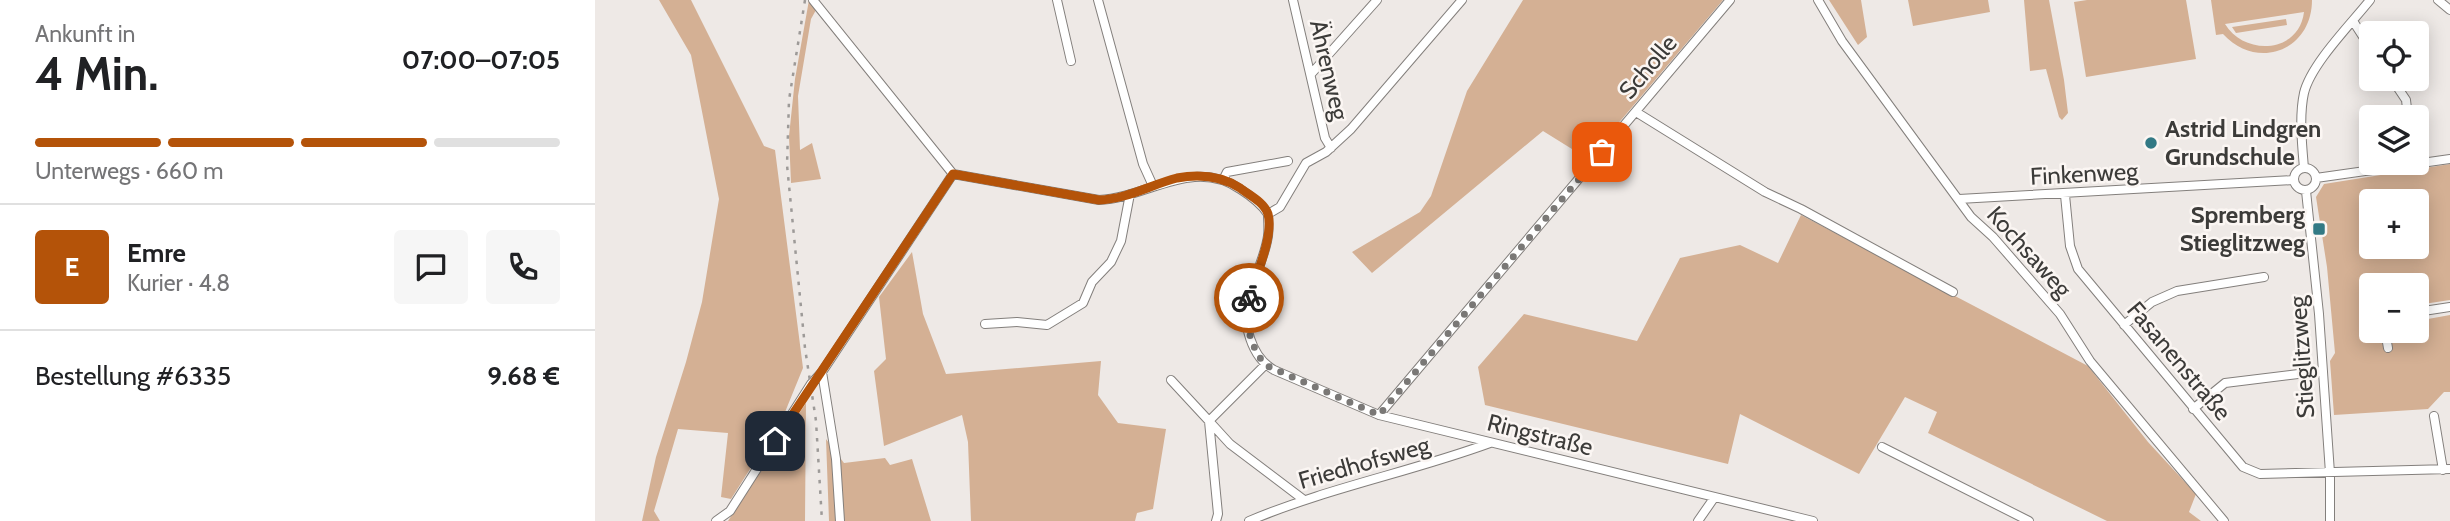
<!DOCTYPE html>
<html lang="de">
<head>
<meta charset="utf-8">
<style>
	:root { --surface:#fff; --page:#f6f6f6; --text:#202124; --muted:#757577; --line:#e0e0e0; --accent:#b45309 }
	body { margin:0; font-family:Cabin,sans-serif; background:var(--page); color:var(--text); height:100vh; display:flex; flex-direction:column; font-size:26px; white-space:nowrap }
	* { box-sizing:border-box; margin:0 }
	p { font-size:23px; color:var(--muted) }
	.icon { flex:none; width:38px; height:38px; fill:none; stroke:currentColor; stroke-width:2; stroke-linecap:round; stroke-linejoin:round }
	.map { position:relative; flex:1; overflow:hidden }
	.side { display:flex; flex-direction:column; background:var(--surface); width:595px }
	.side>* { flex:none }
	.controls { position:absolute; left:1764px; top:21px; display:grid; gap:14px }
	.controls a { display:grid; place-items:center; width:70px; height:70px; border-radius:7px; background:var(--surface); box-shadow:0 4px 18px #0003; font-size:35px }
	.pin { position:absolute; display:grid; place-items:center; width:60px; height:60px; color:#fff; margin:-30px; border-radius:14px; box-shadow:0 4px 10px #0006 }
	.courier { position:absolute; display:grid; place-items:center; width:70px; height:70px; margin:-35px; border:5px solid #b45309; border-radius:50%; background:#fff; color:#222; box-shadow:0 2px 9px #0007 }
	.summary em { font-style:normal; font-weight:800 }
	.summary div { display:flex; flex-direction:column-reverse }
	.summary { display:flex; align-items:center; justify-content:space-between; height:119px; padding:0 35px }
	h1 { font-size:46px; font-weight:800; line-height:52px }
	.bar { display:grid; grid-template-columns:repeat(4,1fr); gap:10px 7px; align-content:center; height:84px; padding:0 35px }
	.bar i { height:9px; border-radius:5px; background:var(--line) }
	.bar .selected { background:var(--accent) }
	.bar p { grid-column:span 4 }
	.line { display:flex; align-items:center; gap:18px; padding:0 35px; border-top:2px solid var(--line) }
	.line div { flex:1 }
	.round { display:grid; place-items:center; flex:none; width:74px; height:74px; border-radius:7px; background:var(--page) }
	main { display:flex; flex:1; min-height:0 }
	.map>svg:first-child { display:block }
</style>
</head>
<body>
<main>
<section class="side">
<div class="summary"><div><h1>4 Min.</h1><p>Ankunft in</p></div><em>07:00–07:05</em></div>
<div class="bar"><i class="selected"></i><i class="selected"></i><i class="selected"></i><i></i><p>Unterwegs · 660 m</p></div>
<div class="line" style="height:126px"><b class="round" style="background:var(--accent);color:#fff">E</b><div><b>Emre</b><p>Kurier · 4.8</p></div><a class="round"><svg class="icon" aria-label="chat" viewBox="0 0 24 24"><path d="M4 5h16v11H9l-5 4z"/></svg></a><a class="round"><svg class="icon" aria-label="phone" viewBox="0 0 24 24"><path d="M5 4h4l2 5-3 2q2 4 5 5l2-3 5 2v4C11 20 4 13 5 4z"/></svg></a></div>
<div class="line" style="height:91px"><div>Bestellung #6335</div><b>9.68 €</b></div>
</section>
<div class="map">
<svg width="1855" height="521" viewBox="0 0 1855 521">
	<rect width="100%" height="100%" fill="#eee9e6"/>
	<path fill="#d4b094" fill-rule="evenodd" d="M64,0h32l73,146 11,4 28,218 -20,49 -52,82 -10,-2 7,-64 -50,-4 -24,82 6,10h-18l14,-64 30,-95 16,-60 17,-103 -28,-144z
		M214,0l7,10 -5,9 -13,77 2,54 12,-7 9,36 -30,4 -2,-47 6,-57z
		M928,0h200l-135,159 -45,-28 -171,142 -20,-21 68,-40 11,-16 36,-105z
		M1234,0h32l6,37 -9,8z
		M1313,0h80l2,12 -77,14z
		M1429,0h25l15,80 4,33 -6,7 -3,-3 -13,-48 -16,2z
		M1492,0h99l10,59 -110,18 -12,-75z
		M1616,0h101c0,51 -55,71 -89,34l-7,1zM1709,12c-5,42 -60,44 -79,12z
		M1691,19l1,6 -51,8 -4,-6z
		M1855,164v136l-33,5v-20h-46l-1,28 4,26 21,-3 1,-5h21v-10l33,-6v77h-6l-16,17 -94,6 -4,-54 5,-8 -8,-86 -11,-70 8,-13zM1776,201h46v46h-46z
		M1206,215l287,151 60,76 48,52 -7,18 12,9h-94l-179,-88 9,-21 -32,-15 -46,77 -119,-60 -12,50 -243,-59 -7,-38 46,-53 113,27 43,-83 60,-13 38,18z
		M317,252l11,62 23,60 155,-13 -3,34 20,28 48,6 -13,80 -16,4 -2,8h-164l-3,-79 -6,-27 -78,31 -10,-75 12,-12 -7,-62z
		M211,403l-1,118h-77z
		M231,439l18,24 41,-5 5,7 22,-6 19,62h-102z"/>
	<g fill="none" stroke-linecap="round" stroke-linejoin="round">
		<defs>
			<path id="minor" d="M218,0l140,174
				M462,0l14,61
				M503,0l45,164 10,22
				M698,0l32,138 6,10
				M1223,0l24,41 129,176 22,20 67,77 30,47 134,160
				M1843,0l12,10
				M1758,21l18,28
				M716,74l66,-74
				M1797,79l14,21 2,17
				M1041,112l129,80 36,17 152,83
				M1709,168c-2,-23 -5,-52 0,-75 7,-29 47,-69 66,-93
				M1699 179a11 11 0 1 1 22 0a11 11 0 1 1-22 0Z
				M1721,178l134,-19
				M628,180l4,-8 61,-11
				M1711,191l13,123 11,159v48
				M1470,195l5,51 8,23 165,198 17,7 190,-5
				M1364,199l335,-19
				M673,214c0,7 1,15 0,22 -3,21 -14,41 -20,62 -6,25 3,59 26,72l105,45 434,106
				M673,214l12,-7 26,-44 20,-11 25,-23 111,-129
				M1822,312l33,-5
				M390,324l32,-2 30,3 36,-22 9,-21 19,-20 10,-21 9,-47
				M1529,325l28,-23 25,-11 87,-14
				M1790,331l3,17
				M670,365l-56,56 21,23 74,56
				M227,372l14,87 4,62
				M576,380l38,41 9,93 -2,7
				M1598,409l32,-26 98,-12
				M784,415l351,-415
				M1839,416l9,54
				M1287,447l147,74
				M121,521l14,-10 81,-127 11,-12 131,-198 146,26c48,-2 94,-43 141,-11 11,7 21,14 28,25
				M654,521c78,-33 162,-49 241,-78
				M1103,521l16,-23"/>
		</defs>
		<use href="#minor" stroke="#837f7c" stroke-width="10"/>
		<use href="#minor" stroke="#fff" stroke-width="8"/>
		<path stroke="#9d9a98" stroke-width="2.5" stroke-dasharray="3.5 7" stroke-linecap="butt" d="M210,0l-16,100 -2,65 18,183 11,73 6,100"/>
	</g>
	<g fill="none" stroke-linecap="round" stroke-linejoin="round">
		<path stroke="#7a7876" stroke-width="7" stroke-dasharray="0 12.6" d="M654,298c-5,25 1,47 16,67l114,50 223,-263"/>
		<path stroke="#b45309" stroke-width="9" d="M180,441l178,-267 146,26c28,-1 51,-15 78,-22 22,-4 44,-2 63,10 9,7 24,14 28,26 6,21 -12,62 -19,84"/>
	</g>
	<g fill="#327984" stroke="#fbf6f3" stroke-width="2.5">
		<circle cx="1556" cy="143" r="7"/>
		<rect x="1717" y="222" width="14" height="14" rx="3.5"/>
	</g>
	<g text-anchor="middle" stroke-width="5" stroke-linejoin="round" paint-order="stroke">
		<g font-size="24" fill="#3c3b39" stroke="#fbf6f3">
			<text transform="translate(1053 67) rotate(-50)" y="8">Scholle</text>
			<text transform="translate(734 70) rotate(77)" y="8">Ährenweg</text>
			<text transform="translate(1489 174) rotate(-3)" y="8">Finkenweg</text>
			<text transform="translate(1434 252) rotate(48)" y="8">Kochsaweg</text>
			<text transform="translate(1707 357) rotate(-94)" y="8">Stieglitzweg</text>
			<text transform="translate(1584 361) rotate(50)" y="8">Fasanenstraße</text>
			<text transform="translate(945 435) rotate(14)" y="8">Ringstraße</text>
			<text transform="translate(769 463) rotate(-16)" y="8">Friedhofsweg</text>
		</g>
		<g font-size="24" font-weight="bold" fill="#3c3b39" stroke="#fbf6f3" text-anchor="start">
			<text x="1570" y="137">Astrid Lindgren<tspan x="1570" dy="28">Grundschule</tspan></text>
			<text x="1710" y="223" text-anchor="end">Spremberg<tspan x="1710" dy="28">Stieglitzweg</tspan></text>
		</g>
	</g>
</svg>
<div class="controls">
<a><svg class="icon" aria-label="locate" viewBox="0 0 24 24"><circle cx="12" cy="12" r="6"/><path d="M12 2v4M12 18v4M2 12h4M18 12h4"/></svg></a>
<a><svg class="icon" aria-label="layers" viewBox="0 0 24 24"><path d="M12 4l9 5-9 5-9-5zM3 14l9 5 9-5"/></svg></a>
<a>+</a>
<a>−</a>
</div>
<div class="pin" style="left:1007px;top:152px;background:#ea580c"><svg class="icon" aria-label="bag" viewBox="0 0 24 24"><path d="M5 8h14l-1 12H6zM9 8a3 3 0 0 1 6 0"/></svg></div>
<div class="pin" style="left:180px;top:441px;background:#1f2937"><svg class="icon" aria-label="home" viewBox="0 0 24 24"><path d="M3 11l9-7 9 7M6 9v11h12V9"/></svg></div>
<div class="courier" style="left:654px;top:298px"><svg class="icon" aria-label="bike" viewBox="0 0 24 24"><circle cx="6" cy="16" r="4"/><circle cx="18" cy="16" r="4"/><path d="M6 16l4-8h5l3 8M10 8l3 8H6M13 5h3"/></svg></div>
</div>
</main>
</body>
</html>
